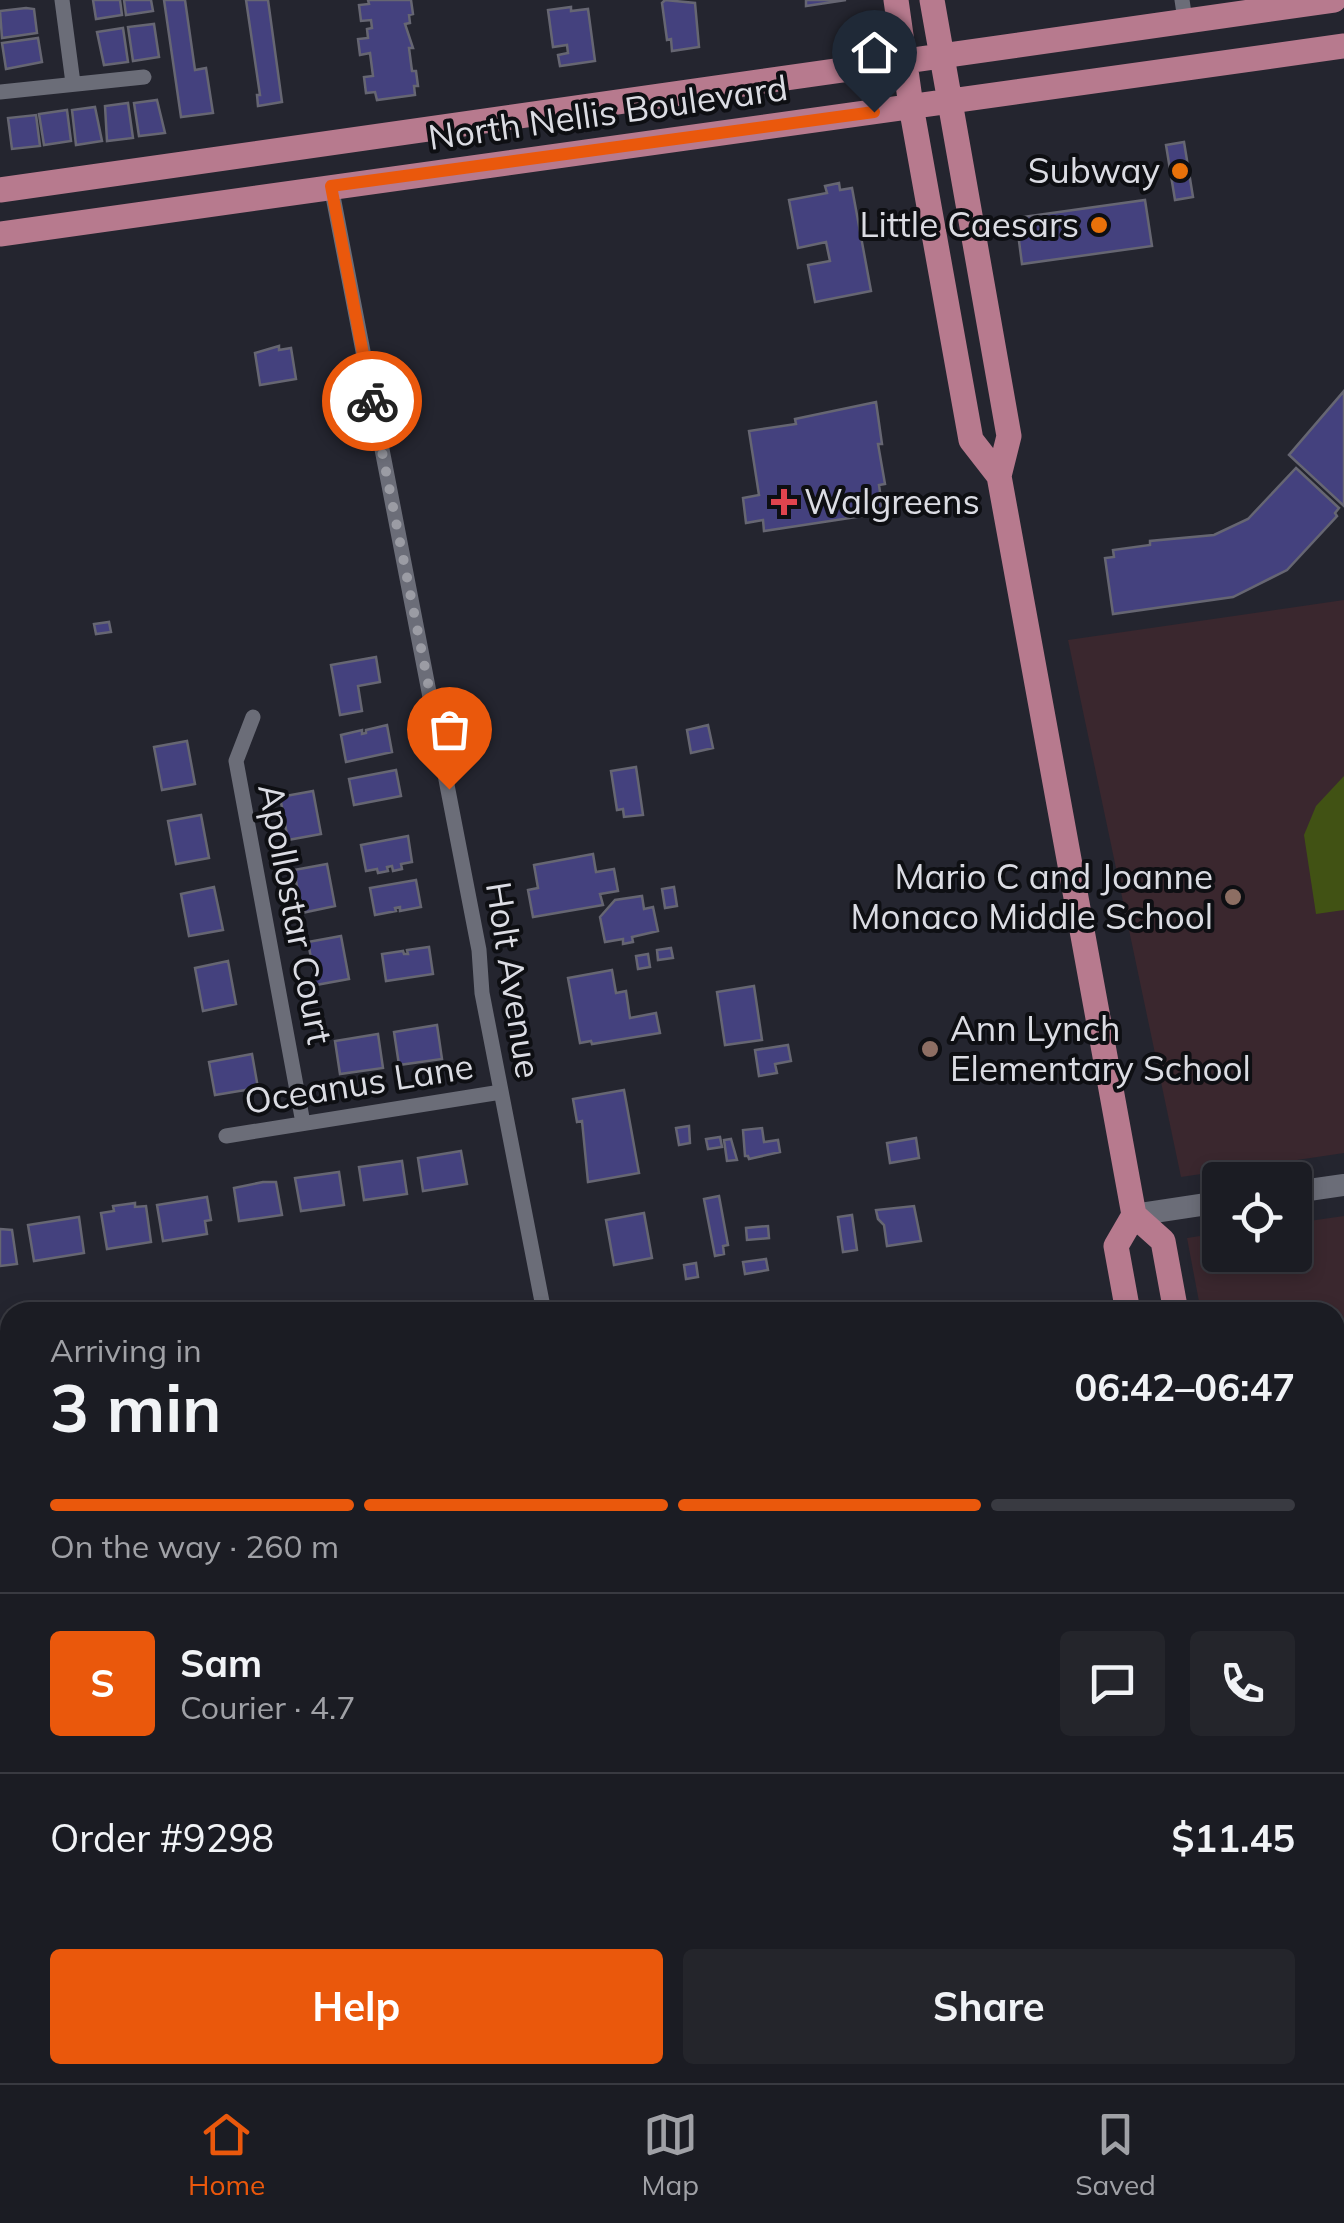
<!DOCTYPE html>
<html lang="en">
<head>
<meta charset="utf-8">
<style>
	:root { --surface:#1b1c23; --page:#24252b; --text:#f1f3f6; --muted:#a0a1a6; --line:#393a41; --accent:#ea580c }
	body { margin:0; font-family:Mulish,sans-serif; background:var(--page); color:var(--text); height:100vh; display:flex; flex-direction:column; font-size:38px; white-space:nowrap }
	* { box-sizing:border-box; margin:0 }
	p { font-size:32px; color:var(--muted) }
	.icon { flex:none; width:55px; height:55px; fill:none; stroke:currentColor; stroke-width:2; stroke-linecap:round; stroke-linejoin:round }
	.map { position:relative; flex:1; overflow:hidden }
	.panel { position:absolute; left:0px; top:1302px; width:1345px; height:782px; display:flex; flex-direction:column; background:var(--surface); border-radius:30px 30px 0 0; box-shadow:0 5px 15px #0003,0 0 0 2px var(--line) }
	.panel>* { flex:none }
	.controls { position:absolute; left:1202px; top:1162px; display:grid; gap:20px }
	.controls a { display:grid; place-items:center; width:110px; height:110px; border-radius:10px; background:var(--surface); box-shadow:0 5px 15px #0003,0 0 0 2px var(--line); font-size:50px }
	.pin { position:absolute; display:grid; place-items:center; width:85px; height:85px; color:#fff; margin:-102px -42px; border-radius:50% 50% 50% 0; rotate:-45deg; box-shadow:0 0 10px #0007 }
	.pin .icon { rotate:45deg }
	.courier { position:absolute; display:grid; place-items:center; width:100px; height:100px; margin:-50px; border:8px solid #ea580c; border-radius:50%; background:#fff; color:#222; box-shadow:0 2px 12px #0007 }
	.summary em { font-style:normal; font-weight:700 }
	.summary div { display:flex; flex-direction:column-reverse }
	.summary { display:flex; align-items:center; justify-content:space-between; height:170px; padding:0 50px }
	h1 { font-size:65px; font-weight:700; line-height:75px }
	.bar { display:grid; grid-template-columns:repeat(4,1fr); gap:15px 10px; align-content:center; height:120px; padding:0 50px }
	.bar i { height:12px; border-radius:8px; background:var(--line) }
	.bar .selected { background:var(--accent) }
	.bar p { grid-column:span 4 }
	.line { display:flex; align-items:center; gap:25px; padding:0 50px; border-top:2px solid var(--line) }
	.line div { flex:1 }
	.round { display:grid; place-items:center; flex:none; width:105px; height:105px; border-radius:10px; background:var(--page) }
	.cta { display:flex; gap:20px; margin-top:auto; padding:20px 50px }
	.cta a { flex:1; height:115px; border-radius:10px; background:var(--accent); color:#fff; font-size:40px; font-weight:700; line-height:115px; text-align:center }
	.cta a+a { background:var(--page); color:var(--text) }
	.tab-bar { display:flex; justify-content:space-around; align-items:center; height:140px; border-top:2px solid var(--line); background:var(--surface); font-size:28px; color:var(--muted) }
	.tab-bar a { display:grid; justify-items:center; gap:5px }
	.tab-bar .selected { color:var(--accent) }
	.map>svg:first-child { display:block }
</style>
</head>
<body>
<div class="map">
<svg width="1344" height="2083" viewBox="0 0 1344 2083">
	<rect width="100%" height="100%" fill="#24252f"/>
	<path fill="#3a272e" d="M1344,600v553l-163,24 -113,-537z
		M1344,1216v840h-4l-5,-28v-716h-134l-14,-74 33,-5v22h75v-32z"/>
	<path fill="#415214" d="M1344,776v134l-28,4 -12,-79 12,-29z"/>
	<path fill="#44417e" stroke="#666672" stroke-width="2.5" d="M93,0h27l2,15 -26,4z
		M124,0h27l2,11 -27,4z
		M164,0h21l10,70 11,-2 7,45 -32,4z
		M246,0h22l14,102 -24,4 -1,-11h3z
		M368,0h43l2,14 -4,1 1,8 -5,1 8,24h-4l3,23h4l2,15h-4l1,9 -38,5 -2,-8 -9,1 -2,-16 9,-1 -3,-23 -10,2 -2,-16 10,-1 -1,-9 5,-1 -1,-8 -10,1 -2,-16 10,-1z
		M665,0l30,3 4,44 -27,4 -1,-12 -4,1 -5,-37z
		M806,0h40l-40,6z
		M571,7v4l17,-2 7,52 -35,5 -2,-11 10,-2 -1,-8 -14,2 -5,-37z
		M26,8l8,1 3,24 -35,5 -2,-27z
		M154,24l5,33 -26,4 -5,-34z
		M123,28l5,34 -24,3 -7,-33z
		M38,38l4,24 -36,7 -4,-26z
		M157,100l8,33 -26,3 -5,-33z
		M128,103l5,35 -26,3 -2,-35z
		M95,107l7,34 -26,4 -4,-35z
		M67,110l4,31 -27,4 -5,-31z
		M36,115l4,31 -28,3 -4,-31z
		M1184,142l9,55 -18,3 -9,-55z
		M839,183l1,7 12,-2 19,103 -56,11 -7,-37 22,-4 -4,-19 -28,6 -9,-48 38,-7 -2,-7z
		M1145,200l7,46 -130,18 -6,-46z
		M279,346v4l12,-2 5,31 -36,6 -5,-32z
		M1344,391v115l-55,-51z
		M876,402l6,42h-4l7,40 -6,1 4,28 -119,18 -1,-11 -17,3 -3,-25 16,-3 -10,-64 47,-7 -1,-5z
		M1296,468l43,40 -4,5 2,3 -50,54 -54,27 -120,17 -8,-56 9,-1 -1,-7 37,-5v-4l64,-6 34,-16z
		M109,622l2,10 -15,2 -2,-10z
		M376,657l4,25 -22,4 4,25 -22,4 -9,-50z
		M387,725l5,27 -46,10 -5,-27 21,-5v4l4,-1v-3z
		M708,725l5,23 -22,5 -4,-23z
		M187,741l8,43 -33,6 -8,-43z
		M636,767l7,48 -19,2 -1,-8 -6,1 -6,-39z
		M396,770l5,26 -47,9 -5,-26z
		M313,791l8,43 -33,6 -8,-43z
		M201,815l8,43 -33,6 -8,-43z
		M408,836l4,26 -11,2 1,5 -9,2 -1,-5 -5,1 1,4 -10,2 -1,-4 -11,2 -5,-26z
		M593,854l3,18 18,-3 4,22 -18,3 3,11 -70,12 -5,-27 10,-2 -4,-23z
		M327,864l8,42 -33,7 -8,-43z
		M416,880l5,27 -21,4v-4l-5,1 1,3 -21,4 -5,-27z
		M214,887l9,43 -34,6 -8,-42z
		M674,887l3,19 -12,2 -3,-19z
		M642,896l2,13 9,-2 5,24 -26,6 1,5 -10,2v-5l-18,3 -5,-25 15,-17z
		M341,936l8,43 -33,6 -8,-43z
		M429,947l4,27 -47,7 -4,-27 21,-3 1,3h4l-1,-4z
		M671,948l2,10 -15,2 -1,-10z
		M648,954l2,13 -12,2 -2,-13z
		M228,961l8,43 -33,7 -8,-43z
		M612,970l4,23 10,-2 4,27 26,-5 4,20 -68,11 -1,-3 -11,2 -12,-65z
		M754,986l8,54 -37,5 -8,-53z
		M437,1025l5,34 -43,6 -5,-33z
		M378,1034l5,34 -43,6 -5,-33z
		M788,1045l3,16 -16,3 2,9 -18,3 -4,-26z
		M252,1054l6,34 -43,7 -6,-33z
		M624,1090l15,83 -51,9 -6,-61 -5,1 -4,-23z
		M689,1126l1,17 -11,2 -3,-17z
		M762,1128l2,14 14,-2 2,12 -31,7 -1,-3h-3l-2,-26z
		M720,1137l2,10 -14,2 -2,-10z
		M916,1138l3,20 -29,5 -3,-20z
		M731,1139l6,21 -10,1 -3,-21z
		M461,1151l6,33 -44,7 -5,-33z
		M402,1161l5,33 -43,6 -5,-33z
		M339,1172l5,33 -43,6 -6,-33z
		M263,1182h13l6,33 -43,6 -5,-33z
		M719,1196l9,49 -5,1 1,8 -9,2 -11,-57z
		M207,1197l4,23 -6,1 2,13 -44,7 -6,-36z
		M135,1203v4l11,-1 5,36 -44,7 -6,-36 13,-2 -1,-5z
		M914,1206l7,35 -34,5 -3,-21 -6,-6 -2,-9z
		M644,1213l8,45 -38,7 -8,-45z
		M852,1215l5,35 -14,2 -5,-35z
		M79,1217l5,36 -50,8 -6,-36z
		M768,1226l1,12 -22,2 -1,-12z
		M0,1229l12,1 5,34 -17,2z
		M766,1259l2,11 -23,4 -2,-12z
		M696,1263l2,14 -12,2 -2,-14z
		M1344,1729v30l-9,2v-30z
		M551,2075h45l2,8h-50l-2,-7z
		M1143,2075h47l1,8h-98z"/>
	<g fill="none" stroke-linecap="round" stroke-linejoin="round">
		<path stroke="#6b6d78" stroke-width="15" d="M62,0l11,83
			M1182,0l3,20
			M0,92l144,-15
			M331,186l148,764 3,43 62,319
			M253,717l-17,44 67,362
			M226,1136l275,-44
			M690,2075l1,8"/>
		<path stroke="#6b6d78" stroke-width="22" d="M1295,1192l49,-7
			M1134,1215l86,-13
			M0,1624l10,55
			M83,2075l1,8"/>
		<path stroke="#b77a8e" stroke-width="25" d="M896,0l15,106 60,334 28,36
			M932,0l77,436 -10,40 135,739 29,26 13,71
			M0,190l1334,-190
			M0,234l1344,-188
			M1128,1312l-12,-66 18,-31
			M1294,2075l1,8"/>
	</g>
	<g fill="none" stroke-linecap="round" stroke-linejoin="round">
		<path stroke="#9b9ca4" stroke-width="10" stroke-dasharray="0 18" d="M372,401l77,388"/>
		<path stroke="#ea580c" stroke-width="12" d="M372,401l-41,-215 543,-74"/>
	</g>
	<g fill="#e8710a" stroke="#0e0f13" stroke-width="4">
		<circle cx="1180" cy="171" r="10"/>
		<circle cx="1099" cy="225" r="10"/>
	</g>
	<path fill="#e0444e" stroke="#0e0f13" stroke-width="4" d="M779 487h10v10h10v10h-10v10h-10v-10h-10v-10h10z"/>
	<g fill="#8d6e63" stroke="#0e0f13" stroke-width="4">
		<circle cx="1233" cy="897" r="10"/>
		<circle cx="930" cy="1049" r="10"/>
	</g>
	<g text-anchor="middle" stroke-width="8" stroke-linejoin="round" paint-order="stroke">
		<g font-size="35" fill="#dbdce3" stroke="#0e0f13">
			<text transform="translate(608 113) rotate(-8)" y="12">North Nellis Boulevard</text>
			<text transform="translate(295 914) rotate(79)" y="12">Apollostar Court</text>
			<text transform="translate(513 980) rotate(81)" y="12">Holt Avenue</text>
			<text transform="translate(359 1084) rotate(-9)" y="12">Oceanus Lane</text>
		</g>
		<g font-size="35" fill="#dbdce3" stroke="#0e0f13" text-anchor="end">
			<text x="1160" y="183">Subway</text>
			<text x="1079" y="237">Little Caesars</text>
			<text x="804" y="514" text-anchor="start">Walgreens</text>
			<text x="1213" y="889">Mario C and Joanne<tspan x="1213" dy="40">Monaco Middle School</tspan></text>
			<text x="950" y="1041" text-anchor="start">Ann Lynch<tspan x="950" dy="40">Elementary School</tspan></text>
		</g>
	</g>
</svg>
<div class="controls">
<a><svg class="icon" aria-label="locate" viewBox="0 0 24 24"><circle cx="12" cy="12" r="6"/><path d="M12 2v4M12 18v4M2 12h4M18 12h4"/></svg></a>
</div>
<div class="pin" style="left:449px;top:789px;background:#ea580c"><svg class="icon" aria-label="bag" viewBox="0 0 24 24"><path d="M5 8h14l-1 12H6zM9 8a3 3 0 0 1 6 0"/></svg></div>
<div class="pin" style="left:874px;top:112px;background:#1f2937"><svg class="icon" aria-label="home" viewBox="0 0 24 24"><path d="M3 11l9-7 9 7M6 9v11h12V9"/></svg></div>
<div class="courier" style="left:372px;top:401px"><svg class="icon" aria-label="bike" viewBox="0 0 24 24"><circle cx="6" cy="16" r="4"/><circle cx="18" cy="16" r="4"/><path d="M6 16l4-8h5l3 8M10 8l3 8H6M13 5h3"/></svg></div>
<section class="panel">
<div class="summary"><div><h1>3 min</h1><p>Arriving in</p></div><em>06:42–06:47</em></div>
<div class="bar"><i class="selected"></i><i class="selected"></i><i class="selected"></i><i></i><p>On the way · 260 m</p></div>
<div class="line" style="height:180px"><b class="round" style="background:var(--accent);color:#fff">S</b><div><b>Sam</b><p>Courier · 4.7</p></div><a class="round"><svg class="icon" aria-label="chat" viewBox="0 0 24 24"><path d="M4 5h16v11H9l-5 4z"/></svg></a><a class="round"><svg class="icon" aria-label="phone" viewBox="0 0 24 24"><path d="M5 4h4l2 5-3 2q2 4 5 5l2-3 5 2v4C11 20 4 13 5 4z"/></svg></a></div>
<div class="line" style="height:130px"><div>Order #9298</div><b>$11.45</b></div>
<div class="cta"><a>Help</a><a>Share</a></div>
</section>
</div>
<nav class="tab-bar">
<a class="selected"><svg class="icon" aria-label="home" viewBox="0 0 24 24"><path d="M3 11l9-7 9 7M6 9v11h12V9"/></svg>Home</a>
<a><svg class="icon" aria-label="map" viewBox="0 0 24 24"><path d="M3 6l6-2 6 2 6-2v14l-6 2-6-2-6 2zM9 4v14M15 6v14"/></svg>Map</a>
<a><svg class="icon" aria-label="saved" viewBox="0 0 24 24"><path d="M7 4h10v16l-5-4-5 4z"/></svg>Saved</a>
</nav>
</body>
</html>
